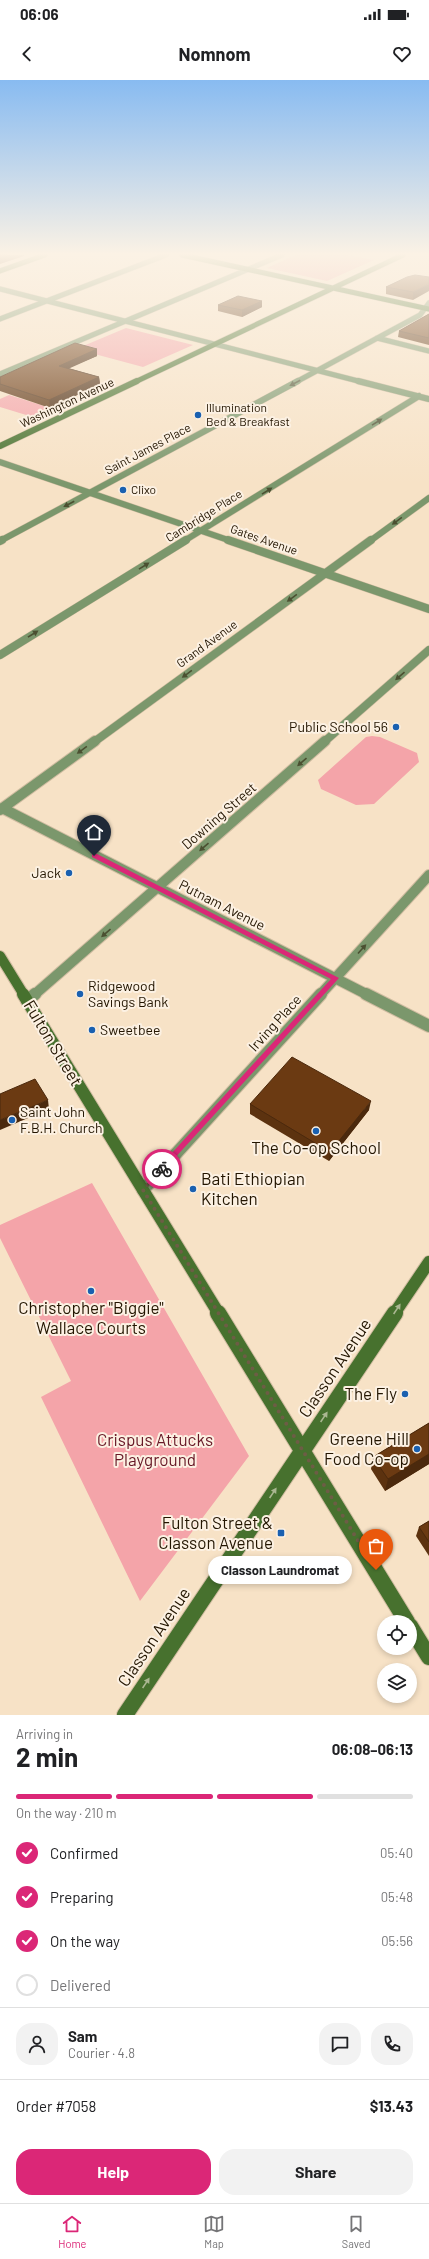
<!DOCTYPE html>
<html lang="en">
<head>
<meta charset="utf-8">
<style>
	:root { --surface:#fff; --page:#f2f2f2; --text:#202124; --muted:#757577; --line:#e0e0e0; --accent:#db2777 }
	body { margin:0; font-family:Barlow,sans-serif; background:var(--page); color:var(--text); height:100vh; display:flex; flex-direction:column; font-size:15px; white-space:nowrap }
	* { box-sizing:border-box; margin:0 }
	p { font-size:13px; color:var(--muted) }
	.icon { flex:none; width:22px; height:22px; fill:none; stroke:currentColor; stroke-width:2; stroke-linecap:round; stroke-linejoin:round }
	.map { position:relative; height:1635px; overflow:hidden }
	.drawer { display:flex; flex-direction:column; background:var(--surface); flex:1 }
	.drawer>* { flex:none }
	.fabs { position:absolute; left:377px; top:1535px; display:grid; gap:8px }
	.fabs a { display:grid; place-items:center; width:40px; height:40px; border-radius:50%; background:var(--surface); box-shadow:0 2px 6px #0003; font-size:20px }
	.pin { position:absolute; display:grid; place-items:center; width:34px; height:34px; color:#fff; margin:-41px -17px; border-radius:50% 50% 50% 0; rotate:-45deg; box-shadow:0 0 4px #0007 }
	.pin .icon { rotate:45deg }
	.courier { position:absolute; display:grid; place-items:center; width:40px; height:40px; margin:-20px; border:3px solid #db2777; border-radius:50%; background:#fff; color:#222; box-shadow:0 1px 5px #0007 }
	.bubble { position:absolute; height:28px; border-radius:14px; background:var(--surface); box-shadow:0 2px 6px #0003; font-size:13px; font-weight:700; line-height:28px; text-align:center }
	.headline em { font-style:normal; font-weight:700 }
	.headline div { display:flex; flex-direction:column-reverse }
	.headline { display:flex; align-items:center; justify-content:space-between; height:68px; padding:0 16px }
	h1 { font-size:26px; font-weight:700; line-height:30px }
	.bar { display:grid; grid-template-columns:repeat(4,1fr); gap:6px 4px; align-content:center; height:48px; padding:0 16px }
	.bar i { height:5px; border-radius:3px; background:var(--line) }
	.bar .on { background:var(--accent) }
	.bar p { grid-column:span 4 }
	.line { display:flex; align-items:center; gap:10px; padding:0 16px; border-top:1px solid var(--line) }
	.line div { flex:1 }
	.round { display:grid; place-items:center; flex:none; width:42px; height:42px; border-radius:16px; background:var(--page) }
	ol { padding:0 16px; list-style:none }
	li { display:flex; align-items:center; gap:12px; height:44px }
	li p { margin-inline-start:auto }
	li .icon { padding:4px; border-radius:50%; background:var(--accent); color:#fff; stroke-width:4 }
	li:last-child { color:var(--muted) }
	li i { width:22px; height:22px; border:2px solid var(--line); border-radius:50% }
	.primary-button { display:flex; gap:8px; margin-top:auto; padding:8px 16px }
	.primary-button a { flex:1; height:46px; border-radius:16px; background:var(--accent); color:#fff; font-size:16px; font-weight:700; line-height:46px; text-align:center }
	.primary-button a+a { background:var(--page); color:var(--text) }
	.status { display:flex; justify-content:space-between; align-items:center; height:28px; padding:0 20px; background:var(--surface); direction:ltr }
	.status svg { height:11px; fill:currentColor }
	header { display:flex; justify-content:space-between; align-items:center; height:52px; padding:0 16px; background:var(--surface); font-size:18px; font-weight:700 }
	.dock { display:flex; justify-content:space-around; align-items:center; height:56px; border-top:1px solid var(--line); background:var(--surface); font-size:11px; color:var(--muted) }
	.dock a { display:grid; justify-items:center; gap:2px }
	.dock .on { color:var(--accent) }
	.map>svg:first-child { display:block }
</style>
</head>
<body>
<div class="status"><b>06:06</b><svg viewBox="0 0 49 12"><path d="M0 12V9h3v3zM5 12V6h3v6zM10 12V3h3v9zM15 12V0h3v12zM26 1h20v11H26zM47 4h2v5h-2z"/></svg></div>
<header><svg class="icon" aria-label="back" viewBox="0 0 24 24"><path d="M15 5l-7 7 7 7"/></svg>Nomnom<svg class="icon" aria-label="heart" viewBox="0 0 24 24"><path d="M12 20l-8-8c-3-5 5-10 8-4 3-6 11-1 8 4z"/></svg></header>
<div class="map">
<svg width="429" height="1635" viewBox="0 0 429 1635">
	<rect width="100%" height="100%" fill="#f7e2c6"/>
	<path fill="#f4a4a9" d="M295,175h53l26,5 -47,21 -60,-13z
		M126,248l67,17 -50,22 -67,-18z
		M9,315l45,14 -18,9 -36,-11v-8z
		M372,656l8,1 37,16 2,9 -45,42 -18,1 -35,-16 -3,-9 48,-43z
		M92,1103l157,273 -109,145 -99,-204 30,-16 -71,-143v-13z"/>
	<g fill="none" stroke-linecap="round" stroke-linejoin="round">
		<defs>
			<path id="street-far4" d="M0,209l362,93
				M0,239l166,-64
				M377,258l52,13
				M0,294l282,-119
				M296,302l124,-67 9,-12"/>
			<path id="street-far3" d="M358,301l71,18
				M0,382l231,79
				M0,461l298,-160
				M184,461l235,-145
				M370,461l59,-43"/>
			<path id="street-far2" d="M228,460l201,69
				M0,461l2,-1
				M0,575l186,-115
				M94,662l277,-202
				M324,662l105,-92"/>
			<path id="street-far1" d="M2,728l366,187
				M0,730l95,-69
				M34,915l291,-254
				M320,915l109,-120"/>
			<path id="street" d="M366,914l63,32
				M27,921l8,-7
				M143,1110l178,-196"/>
			<path id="secondary-far4" d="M182,175l247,54
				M0,191l45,-16
				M135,302l268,-127"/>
			<path id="secondary-far3" d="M0,366l137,-65"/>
			<path id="secondary-far2" d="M0,876l24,39"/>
			<path id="secondary-far1" d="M23,914l196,320
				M394,1234l35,-52"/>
			<path id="secondary" d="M218,1233l189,309
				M410,1546l19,31
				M125,1635l270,-402"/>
		</defs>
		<use href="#street-far4" stroke="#d1bda2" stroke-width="6"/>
		<use href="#street-far3" stroke="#d1bda2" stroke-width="7"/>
		<use href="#street-far2" stroke="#d1bda2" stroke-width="9"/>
		<use href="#street-far1" stroke="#d1bda2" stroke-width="12"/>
		<use href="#street" stroke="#d1bda2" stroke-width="14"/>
		<use href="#secondary-far4" stroke="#d1bda2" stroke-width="6"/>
		<use href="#secondary-far3" stroke="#d1bda2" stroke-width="7"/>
		<use href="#secondary-far2" stroke="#d1bda2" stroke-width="12"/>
		<use href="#secondary-far1" stroke="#d1bda2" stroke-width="14"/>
		<use href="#secondary" stroke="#d1bda2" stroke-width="18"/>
		<use href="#street-far4" stroke="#7b976c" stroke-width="5"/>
		<use href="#street-far3" stroke="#7b976c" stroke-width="6"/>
		<use href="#street-far2" stroke="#7b976c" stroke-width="8"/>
		<use href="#street-far1" stroke="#7b976c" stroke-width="10"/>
		<use href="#street" stroke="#7b976c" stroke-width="12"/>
		<use href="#secondary-far4" stroke="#47712e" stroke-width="5"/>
		<use href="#secondary-far3" stroke="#47712e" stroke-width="6"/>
		<use href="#secondary-far2" stroke="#47712e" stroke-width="10"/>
		<use href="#secondary-far1" stroke="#47712e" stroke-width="12"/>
		<use href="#secondary" stroke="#47712e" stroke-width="16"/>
	</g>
	<path fill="#5c320f" d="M415,195l-2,25 -27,-6v-7z
		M262,221v6l-20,10 -24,-6v-6z
		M429,234v31l-31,-8 1,-6z
		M97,269v7l-29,12 31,9 1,7 -50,24 -50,-17v-14z
		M250,1024l119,6 -40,51 -79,-47z
		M429,1343v41l-44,27 -14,-22 2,-12z
		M429,1441v35l-13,-20 3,-9z"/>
	<path fill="#4b290d" d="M8,175h16v1l-24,8v-6z
		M429,204v7l-16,9v-8z
		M262,221v6l-20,10v-7z
		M97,269v7l-38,17v-7z
		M99,297l1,7 -50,24 -1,-8z
		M48,1020l1,9 -49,21v-10z
		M371,1021l-2,9 -40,51 1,-9z
		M429,1374v10l-44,27 3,-12z"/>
	<path fill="#6b3a12" stroke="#4b290d" d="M0,175h8l-8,3z
		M415,195l14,2v7l-16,8 -27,-5 21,-10z
		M238,216l24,5 -20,9 -24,-5z
		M429,234v24l-30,-7z
		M75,263l22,6 -38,17 40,11 -50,23 -49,-16v-7z
		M292,977l79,44 -41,51 -80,-48z
		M35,999l13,21 -48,20v-26z
		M429,1343v31l-41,25 -15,-22z
		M429,1441v21l-10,-15z"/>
	<defs><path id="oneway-solid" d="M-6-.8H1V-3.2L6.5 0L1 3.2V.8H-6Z"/></defs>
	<g fill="#4b5031">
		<use href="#oneway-solid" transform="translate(295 303) rotate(152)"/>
		<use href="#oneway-solid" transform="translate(377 342) rotate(-32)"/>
		<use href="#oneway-solid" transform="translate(267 411) rotate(-32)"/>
		<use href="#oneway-solid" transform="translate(69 424) rotate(152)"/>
		<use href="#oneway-solid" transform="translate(397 441) rotate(144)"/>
		<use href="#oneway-solid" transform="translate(144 486) rotate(-32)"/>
		<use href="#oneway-solid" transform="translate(292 518) rotate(144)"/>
		<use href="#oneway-solid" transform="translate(33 554) rotate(-32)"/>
		<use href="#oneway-solid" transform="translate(187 594) rotate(144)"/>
		<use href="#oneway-solid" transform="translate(400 596) rotate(139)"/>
		<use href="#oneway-solid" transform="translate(82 670) rotate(144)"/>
		<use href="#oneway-solid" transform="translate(302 682) rotate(139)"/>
		<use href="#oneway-solid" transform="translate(204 767) rotate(139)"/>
		<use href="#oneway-solid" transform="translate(106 853) rotate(139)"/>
		<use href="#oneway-solid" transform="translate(362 869) rotate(-48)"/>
	</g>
	<g fill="#abb792">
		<use href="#oneway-solid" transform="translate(397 1229) rotate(-56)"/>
		<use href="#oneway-solid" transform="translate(324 1337) rotate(-56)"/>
		<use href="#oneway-solid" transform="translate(273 1413) rotate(-56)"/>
		<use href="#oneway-solid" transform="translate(146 1603) rotate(-56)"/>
	</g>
	<linearGradient id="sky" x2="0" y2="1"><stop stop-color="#88bbf1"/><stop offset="0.43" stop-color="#fbf2e5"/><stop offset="1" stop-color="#fbf2e5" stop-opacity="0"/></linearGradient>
	<rect width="429" height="404" fill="url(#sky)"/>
	<path fill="#db2777" d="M92,774h5l242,124 -177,194 -4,-3 2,-3 171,-187 -239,-122z"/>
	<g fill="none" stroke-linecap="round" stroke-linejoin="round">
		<path stroke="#6d5d45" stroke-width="4" stroke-dasharray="0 7.2" d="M162,1089l-19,21 233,380"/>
	</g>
	<g fill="#1a60b0" stroke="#fcf1e3" stroke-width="1.5">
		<circle cx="198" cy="335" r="4"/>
		<circle cx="123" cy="410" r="4"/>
		<circle cx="396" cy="647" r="4"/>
		<circle cx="69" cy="793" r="4"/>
		<circle cx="80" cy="914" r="4"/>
		<circle cx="92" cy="950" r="4"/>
		<circle cx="12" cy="1040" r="4"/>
		<circle cx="316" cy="1051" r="4"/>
		<circle cx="193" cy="1109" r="4"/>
		<circle cx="91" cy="1211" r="4"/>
		<circle cx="405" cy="1314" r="4"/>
		<circle cx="417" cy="1369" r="4"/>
		<rect x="277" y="1449" width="8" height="8" rx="2"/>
	</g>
	<g text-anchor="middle" stroke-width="4" stroke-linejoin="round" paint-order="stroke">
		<g font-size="12" fill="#231500" stroke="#fcf1e3">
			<text transform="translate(67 323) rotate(-25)" y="4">Washington Avenue</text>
			<text transform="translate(148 369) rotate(-28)" y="4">Saint James Place</text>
			<text transform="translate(204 436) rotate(-32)" y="4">Cambridge Place</text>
			<text transform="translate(264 460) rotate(19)" y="4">Gates Avenue</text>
			<text transform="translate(207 564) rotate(-36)" y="4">Grand Avenue</text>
		</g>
		<g font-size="12" fill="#231500" stroke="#fcf1e3" text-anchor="start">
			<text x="206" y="332">Illumination<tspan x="206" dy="14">Bed &amp; Breakfast</tspan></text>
			<text x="131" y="414">Clixo</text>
		</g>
		<g font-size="14" fill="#231500" stroke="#fcf1e3" text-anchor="start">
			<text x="388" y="652" text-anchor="end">Public School 56</text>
			<text x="61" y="798" text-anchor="end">Jack</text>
			<text x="88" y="911">Ridgewood<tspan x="88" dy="16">Savings Bank</tspan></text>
			<text x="100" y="955">Sweetbee</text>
			<text x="20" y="1037">Saint John<tspan x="20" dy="16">F.B.H. Church</tspan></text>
		</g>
		<g font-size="14" fill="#231500" stroke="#fcf1e3">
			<text transform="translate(219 736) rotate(-41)" y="5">Downing Street</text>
			<text transform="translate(222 825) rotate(27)" y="5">Putnam Avenue</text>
			<text transform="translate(275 943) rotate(-48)" y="5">Irving Place</text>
		</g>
		<g font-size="17" fill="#231500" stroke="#fcf1e3">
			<text transform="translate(53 963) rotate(59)" y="6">Fulton Street</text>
			<text transform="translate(335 1288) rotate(-56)" y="6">Classon Avenue</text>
			<text transform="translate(154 1557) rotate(-56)" y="6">Classon Avenue</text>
		</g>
		<g font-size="17" fill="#231500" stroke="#fcf1e3" text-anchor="end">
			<text x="316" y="1074" text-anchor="middle">The Co-op School</text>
			<text x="201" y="1105" text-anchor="start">Bati Ethiopian<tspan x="201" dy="20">Kitchen</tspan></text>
			<text x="91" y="1234" text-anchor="middle">Christopher "Biggie"<tspan x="91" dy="20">Wallace Courts</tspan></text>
			<text x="397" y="1320">The Fly</text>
			<text x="409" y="1365">Greene Hill<tspan x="409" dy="20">Food Co-op</tspan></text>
			<text x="273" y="1449">Fulton Street &amp;<tspan x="273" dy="20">Classon Avenue</tspan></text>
		</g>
		<g font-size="17" fill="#671826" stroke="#fcf1e3">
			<text x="155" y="1366">Crispus Attucks<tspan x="155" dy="20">Playground</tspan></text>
		</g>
	</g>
</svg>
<div class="fabs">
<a><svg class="icon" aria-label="locate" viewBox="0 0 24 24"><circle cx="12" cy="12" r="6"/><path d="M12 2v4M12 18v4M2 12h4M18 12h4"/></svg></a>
<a><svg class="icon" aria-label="layers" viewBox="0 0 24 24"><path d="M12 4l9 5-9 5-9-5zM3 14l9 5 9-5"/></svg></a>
</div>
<div class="pin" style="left:376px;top:1490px;background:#ea580c"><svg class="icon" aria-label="bag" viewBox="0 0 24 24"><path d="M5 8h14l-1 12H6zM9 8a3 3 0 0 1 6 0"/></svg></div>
<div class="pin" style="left:94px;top:776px;background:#1f2937"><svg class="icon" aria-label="home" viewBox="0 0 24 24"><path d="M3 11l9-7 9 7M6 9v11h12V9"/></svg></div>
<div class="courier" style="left:162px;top:1089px"><svg class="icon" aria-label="bike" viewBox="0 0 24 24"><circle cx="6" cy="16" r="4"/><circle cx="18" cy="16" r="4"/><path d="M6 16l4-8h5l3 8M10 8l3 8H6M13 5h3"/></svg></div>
<div class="bubble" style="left:208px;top:1476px;width:144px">Classon Laundromat</div>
</div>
<section class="drawer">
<div class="headline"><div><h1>2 min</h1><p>Arriving in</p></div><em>06:08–06:13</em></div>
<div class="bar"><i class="on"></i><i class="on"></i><i class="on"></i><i></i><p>On the way · 210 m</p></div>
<ol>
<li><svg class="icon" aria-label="check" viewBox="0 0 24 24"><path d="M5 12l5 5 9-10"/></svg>Confirmed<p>05:40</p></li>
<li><svg class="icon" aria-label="check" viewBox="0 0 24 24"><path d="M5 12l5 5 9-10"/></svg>Preparing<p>05:48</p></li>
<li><svg class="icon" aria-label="check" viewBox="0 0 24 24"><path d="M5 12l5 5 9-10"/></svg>On the way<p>05:56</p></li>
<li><i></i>Delivered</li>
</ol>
<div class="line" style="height:72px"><a class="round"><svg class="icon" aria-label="person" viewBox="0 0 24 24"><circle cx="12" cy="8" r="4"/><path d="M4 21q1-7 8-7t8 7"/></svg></a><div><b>Sam</b><p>Courier · 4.8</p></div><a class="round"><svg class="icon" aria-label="chat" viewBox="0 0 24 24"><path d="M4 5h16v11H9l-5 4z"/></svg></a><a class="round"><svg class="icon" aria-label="phone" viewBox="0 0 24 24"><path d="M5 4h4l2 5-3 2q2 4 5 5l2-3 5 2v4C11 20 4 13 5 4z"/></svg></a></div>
<div class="line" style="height:52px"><div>Order #7058</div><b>$13.43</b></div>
<div class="primary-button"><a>Help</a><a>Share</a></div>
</section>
<nav class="dock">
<a class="on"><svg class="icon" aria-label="home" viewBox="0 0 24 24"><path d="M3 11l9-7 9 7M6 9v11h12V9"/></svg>Home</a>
<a><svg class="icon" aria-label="map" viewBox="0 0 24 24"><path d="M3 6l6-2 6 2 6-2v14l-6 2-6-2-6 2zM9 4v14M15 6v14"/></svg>Map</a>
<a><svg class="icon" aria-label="saved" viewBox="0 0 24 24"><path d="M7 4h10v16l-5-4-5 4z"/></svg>Saved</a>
</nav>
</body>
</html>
